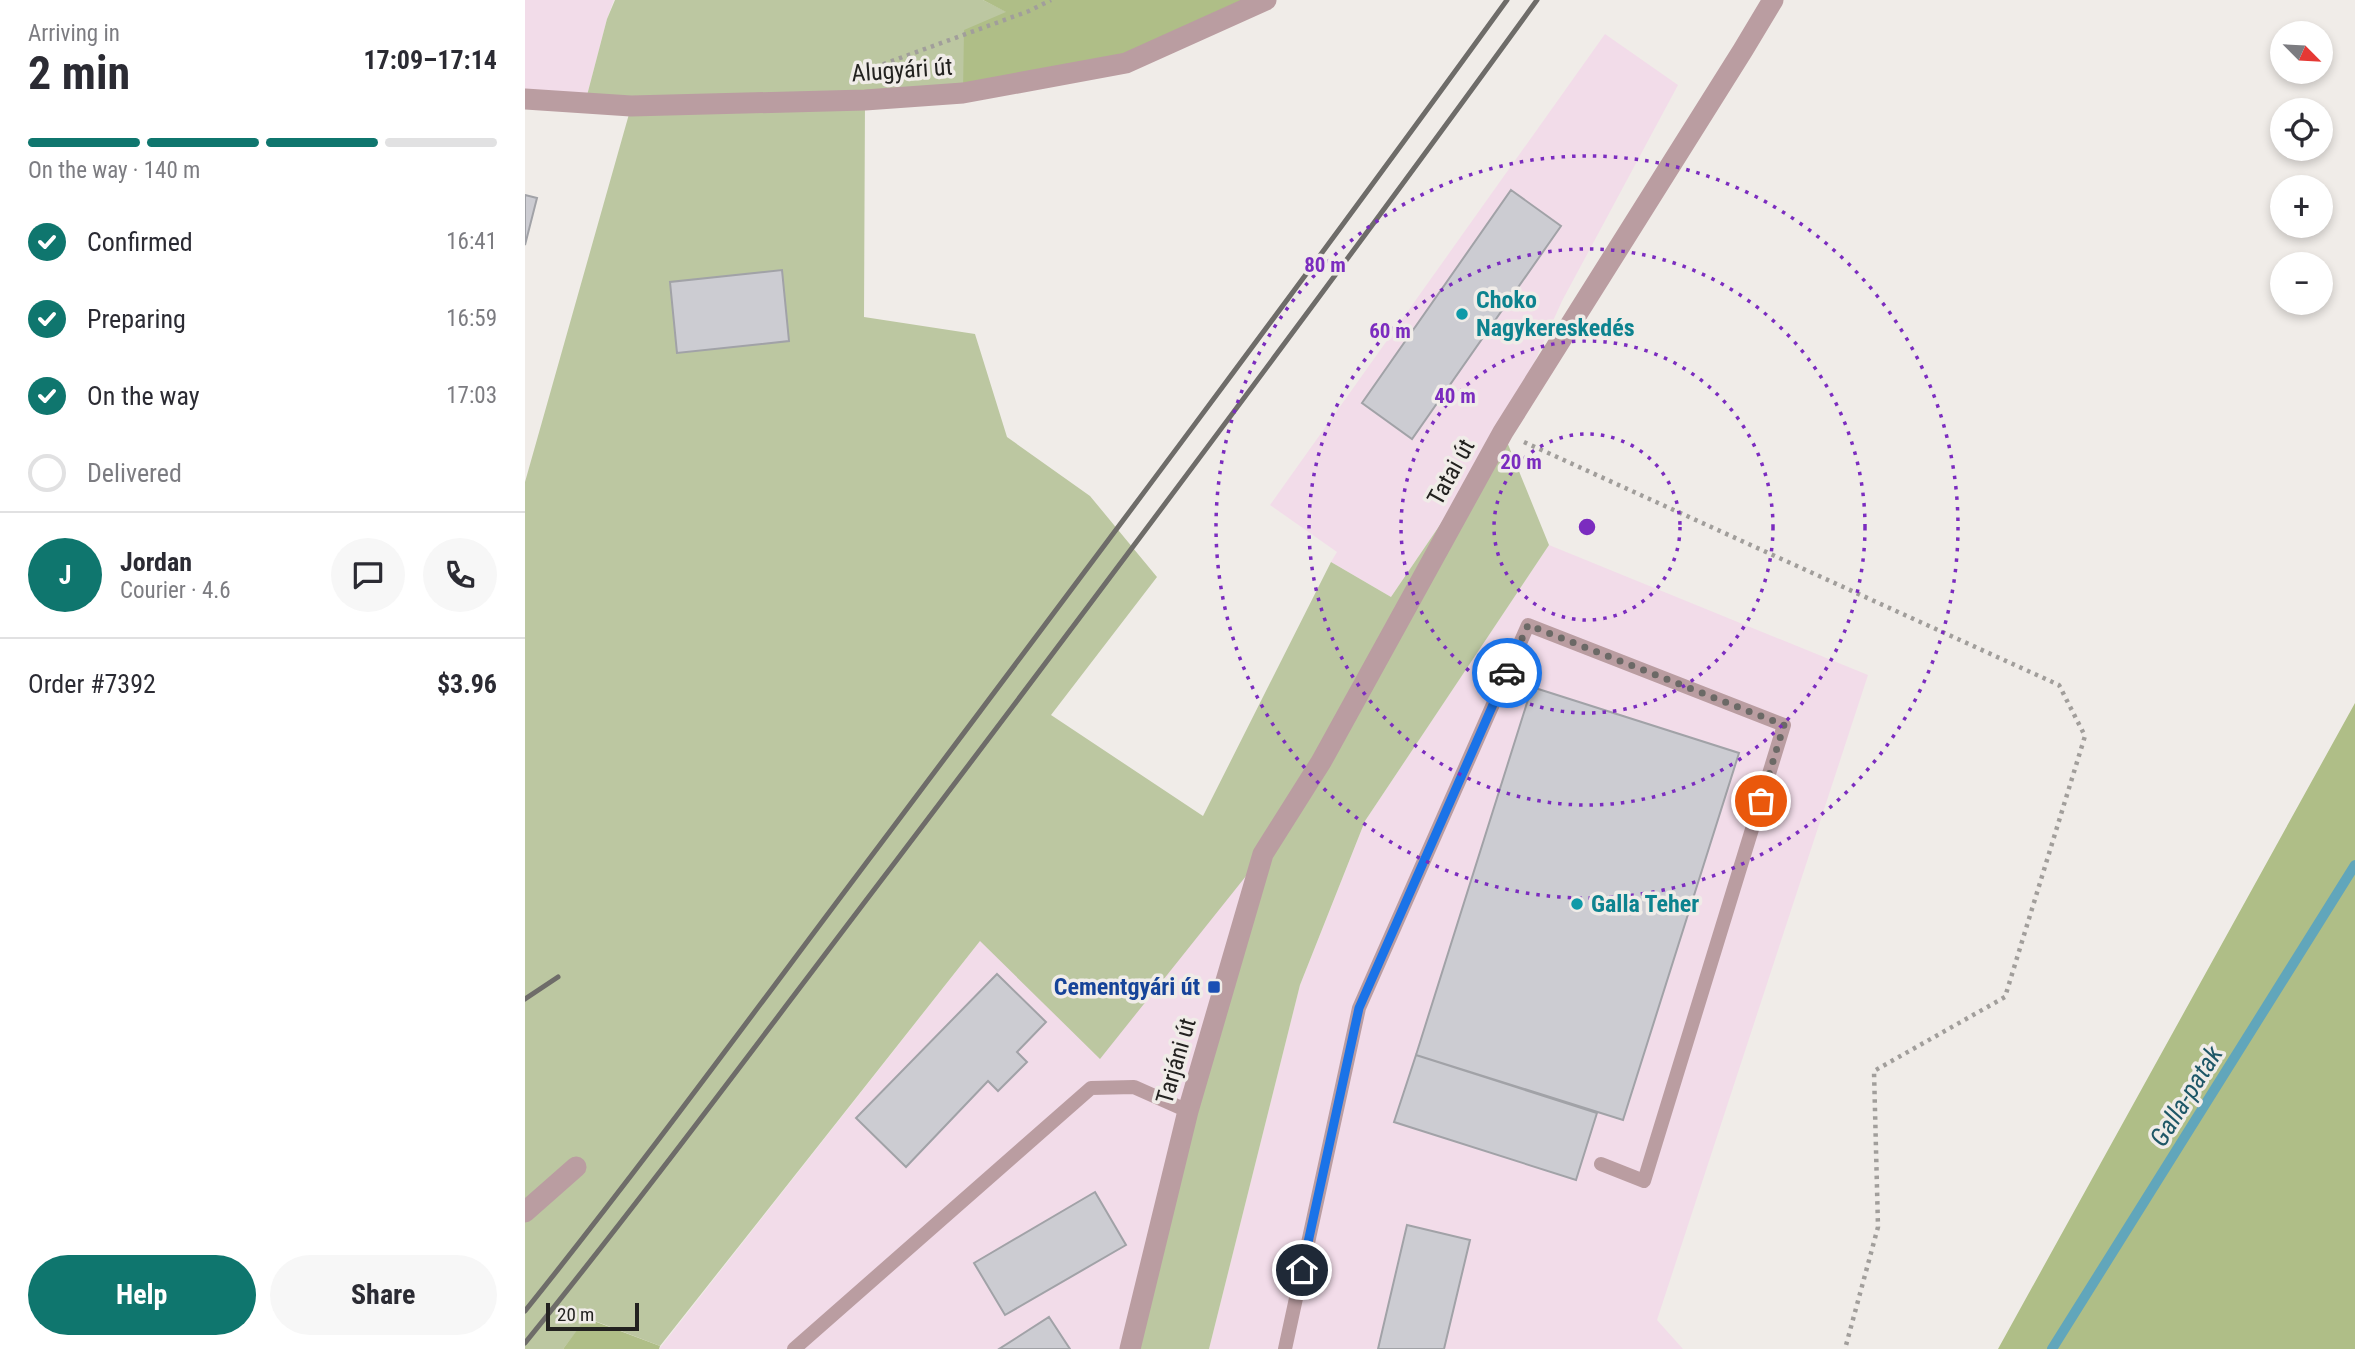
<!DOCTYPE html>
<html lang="en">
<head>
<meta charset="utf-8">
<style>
	:root { --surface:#fff; --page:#f7f7f7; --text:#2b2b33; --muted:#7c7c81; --line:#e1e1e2; --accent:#0f766e }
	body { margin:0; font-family:"Roboto Condensed",sans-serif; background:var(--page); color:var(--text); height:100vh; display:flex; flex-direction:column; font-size:26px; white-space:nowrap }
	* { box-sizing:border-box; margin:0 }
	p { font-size:23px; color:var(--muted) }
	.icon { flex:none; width:38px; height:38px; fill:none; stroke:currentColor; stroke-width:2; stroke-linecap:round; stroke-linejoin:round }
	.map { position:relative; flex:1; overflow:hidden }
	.details { display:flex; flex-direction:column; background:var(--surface); width:525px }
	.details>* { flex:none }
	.needle { width:46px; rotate:114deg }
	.tools { position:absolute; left:1745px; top:21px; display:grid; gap:14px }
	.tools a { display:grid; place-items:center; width:63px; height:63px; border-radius:50%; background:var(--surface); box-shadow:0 4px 10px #0003; font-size:35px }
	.scale { position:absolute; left:21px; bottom:18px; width:93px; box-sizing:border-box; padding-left:7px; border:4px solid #232220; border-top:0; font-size:19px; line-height:24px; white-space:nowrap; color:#232220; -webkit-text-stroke:5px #f0ece8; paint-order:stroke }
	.pin { position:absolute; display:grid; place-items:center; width:60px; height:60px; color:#fff; margin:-30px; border:4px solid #fff; border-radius:50%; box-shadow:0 2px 7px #0007 }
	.courier { position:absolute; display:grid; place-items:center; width:70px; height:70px; margin:-35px; border:5px solid #1a73e8; border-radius:50%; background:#fff; color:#222; box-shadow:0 2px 9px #0007 }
	.overview em { font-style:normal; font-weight:700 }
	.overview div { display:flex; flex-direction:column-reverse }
	.overview { display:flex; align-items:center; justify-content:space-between; height:119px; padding:0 28px }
	h1 { font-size:46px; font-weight:700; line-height:52px }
	.bar { display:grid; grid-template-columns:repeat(4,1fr); gap:10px 7px; align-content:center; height:84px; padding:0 28px }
	.bar i { height:9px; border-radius:5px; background:var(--line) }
	.bar .on { background:var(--accent) }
	.bar p { grid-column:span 4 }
	.line { display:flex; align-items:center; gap:18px; padding:0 28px; border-top:2px solid var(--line) }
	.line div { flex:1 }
	.round { display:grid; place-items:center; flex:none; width:74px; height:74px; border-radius:37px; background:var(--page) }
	ol { padding:0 28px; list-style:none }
	li { display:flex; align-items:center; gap:21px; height:77px }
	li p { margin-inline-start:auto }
	li .icon { padding:7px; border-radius:50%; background:var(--accent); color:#fff; stroke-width:4 }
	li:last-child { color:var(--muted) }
	li i { width:38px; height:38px; border:4px solid var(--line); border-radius:50% }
	.action { display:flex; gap:14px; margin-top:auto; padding:14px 28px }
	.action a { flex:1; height:80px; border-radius:42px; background:var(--accent); color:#fff; font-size:28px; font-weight:700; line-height:80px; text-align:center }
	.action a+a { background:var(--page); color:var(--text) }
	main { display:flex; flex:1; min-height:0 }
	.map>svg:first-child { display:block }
</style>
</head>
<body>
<main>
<section class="details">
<div class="overview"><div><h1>2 min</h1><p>Arriving in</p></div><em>17:09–17:14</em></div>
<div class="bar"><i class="on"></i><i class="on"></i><i class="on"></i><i></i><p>On the way · 140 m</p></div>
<ol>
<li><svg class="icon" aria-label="check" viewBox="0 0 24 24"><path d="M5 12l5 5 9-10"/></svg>Confirmed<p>16:41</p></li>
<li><svg class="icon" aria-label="check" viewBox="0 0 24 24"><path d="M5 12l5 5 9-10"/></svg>Preparing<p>16:59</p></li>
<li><svg class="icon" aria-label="check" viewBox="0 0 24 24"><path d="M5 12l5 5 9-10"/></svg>On the way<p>17:03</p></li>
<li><i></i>Delivered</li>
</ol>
<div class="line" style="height:126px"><b class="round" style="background:var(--accent);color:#fff">J</b><div><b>Jordan</b><p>Courier · 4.6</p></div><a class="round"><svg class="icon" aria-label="chat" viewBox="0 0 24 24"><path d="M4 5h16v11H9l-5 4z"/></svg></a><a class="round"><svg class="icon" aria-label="phone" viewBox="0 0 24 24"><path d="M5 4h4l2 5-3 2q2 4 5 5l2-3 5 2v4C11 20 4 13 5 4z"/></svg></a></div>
<div class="line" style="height:91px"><div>Order #7392</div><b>$3.96</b></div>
<div class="action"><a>Help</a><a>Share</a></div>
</section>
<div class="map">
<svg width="1830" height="1349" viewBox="0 0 1830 1349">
	<rect width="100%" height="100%" fill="#f0ece8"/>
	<path fill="#f2dce9" d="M0,0h89l-7,19 -22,84 -60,-4z
		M1080,34l73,51 -116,216 -59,131 -112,165 -60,-35 6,-10 -67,-47z
		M1024,545l319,130 -211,645 26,29h-474l91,-364 65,-164z
		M738,854l-133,495h-471l321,-408z"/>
	<path fill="#bcc7a1" d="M90,0h368l24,12 -44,81 -98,7 -1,217 111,17 32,103 83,59 67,81 -106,138 152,101 128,-254 60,35 112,-165 46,113 -184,276 -65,164 -91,364h-79l132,-493 -162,203 -120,-118 -320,405 -73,-28 -24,31h-38v-867l106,-375 -46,-4 22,-84z"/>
	<path fill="#afbe87" d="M458,0h283l-140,63 -163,30 1,-63 42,-18z
		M1830,703v646h-357z
		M61,1318l74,28 -1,3h-96z"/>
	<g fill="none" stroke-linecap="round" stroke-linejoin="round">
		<path stroke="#61a6bb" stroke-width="10" d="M1527,1349l303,-484"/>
	</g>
	<path fill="#ccccd2" stroke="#a1a2a7" stroke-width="2" d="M986,190l50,36 -149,213 -50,-36z
		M0,195l12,3 -12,47z
		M257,270l7,71 -112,12 -7,-71z
		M1007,687l207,66 -116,367 -207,-65z
		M472,974l49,48 -29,30 10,10 -29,29 -10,-10 -82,86 -50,-49z
		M891,1055l181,58 -21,67 -182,-58z
		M570,1192l31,53 -121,70 -31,-52z
		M882,1225l63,15 -26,109h-66z
		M524,1317l21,32h-71z"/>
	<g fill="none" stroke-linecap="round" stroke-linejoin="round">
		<path stroke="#a19e9b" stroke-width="4.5" stroke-dasharray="3.5 5" stroke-linecap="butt" d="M334,73l170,-62 22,-11
			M999,442l535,243 26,51 -80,261 -131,74 4,156 -33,122"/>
		<path stroke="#ba9da1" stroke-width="14" d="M269,1349l297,-261 43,-1 54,24
			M760,1349l74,-341 169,-383 256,100 -140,456 -43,-17"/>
		<path stroke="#ba9da1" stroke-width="21" d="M0,99l106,7 234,-6 98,-7 163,-30 140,-63
			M0,1212l51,-45
			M605,1349l58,-238 75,-257 58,-92 182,-330 240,-382 30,-50"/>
		<path stroke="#6e6c69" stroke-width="5" d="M0,999l33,-22
			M0,1311c122,-152 237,-310 354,-465 211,-281 422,-562 628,-846
			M0,1343c128,-158 248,-321 371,-482 216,-285 431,-572 641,-861"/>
	</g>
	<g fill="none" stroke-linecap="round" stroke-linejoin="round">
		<path stroke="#6b6966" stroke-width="7" stroke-dasharray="0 12.6" d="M982,673l21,-48 256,100 -23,76"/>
		<path stroke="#1a73e8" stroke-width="9" d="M777,1270l57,-262 148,-335"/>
	</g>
	<g fill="none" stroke="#7b2cbf" stroke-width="3.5" stroke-dasharray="3.5 7">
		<circle cx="1062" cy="527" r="93"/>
		<circle cx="1062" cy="527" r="186"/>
		<circle cx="1062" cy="527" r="278"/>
		<circle cx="1062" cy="527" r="371"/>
	</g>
	<g fill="#0f9aa8" stroke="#f0ece8" stroke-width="2.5">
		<circle cx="937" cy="314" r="7"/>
		<circle cx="1052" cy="904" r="7"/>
	</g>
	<rect fill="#1a4fb4" stroke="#f0ece8" stroke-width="2.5" x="682" y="980" width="14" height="14" rx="3.5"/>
	<g text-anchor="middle" stroke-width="7" stroke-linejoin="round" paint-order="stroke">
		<g font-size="24" fill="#232220" stroke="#f0ece8">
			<text transform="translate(377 70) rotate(-4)" y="8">Alugyári út</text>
			<text transform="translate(926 472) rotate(-61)" y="8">Tatai út</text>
			<text transform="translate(651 1061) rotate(-74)" y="8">Tarjáni út</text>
		</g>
		<g font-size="24" font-weight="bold" fill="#0d838f" stroke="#f0ece8" text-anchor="start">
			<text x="951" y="308">Choko<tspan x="951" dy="28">Nagykereskedés</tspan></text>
			<text x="1066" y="912">Galla Teher</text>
		</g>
		<g font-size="24" font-weight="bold" fill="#164399" stroke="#f0ece8" text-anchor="end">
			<text x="675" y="995">Cementgyári út</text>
		</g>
		<g font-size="26" font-style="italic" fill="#1e5767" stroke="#f0ece8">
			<text transform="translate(1661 1096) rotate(-58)" y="9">Galla-patak</text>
		</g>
	</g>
	<circle cx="1062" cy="527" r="10" fill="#7b2cbf" stroke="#f0ece8" stroke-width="3.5"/>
	<g font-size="21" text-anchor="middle" font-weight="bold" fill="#7b2cbf" stroke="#f0ece8" stroke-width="7" stroke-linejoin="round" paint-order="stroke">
		<text x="800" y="272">80 m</text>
		<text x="865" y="338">60 m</text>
		<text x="930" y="403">40 m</text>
		<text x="996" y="469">20 m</text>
	</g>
</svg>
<div class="tools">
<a><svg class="needle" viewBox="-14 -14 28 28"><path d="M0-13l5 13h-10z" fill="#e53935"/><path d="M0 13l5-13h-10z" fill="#7c7c81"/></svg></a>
<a><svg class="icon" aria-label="locate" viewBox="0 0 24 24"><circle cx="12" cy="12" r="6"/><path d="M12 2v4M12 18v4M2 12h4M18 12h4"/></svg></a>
<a>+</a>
<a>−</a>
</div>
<div class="scale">20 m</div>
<div class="pin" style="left:1236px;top:801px;background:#ea580c"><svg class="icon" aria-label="bag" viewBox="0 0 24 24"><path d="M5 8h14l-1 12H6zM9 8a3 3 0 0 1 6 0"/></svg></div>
<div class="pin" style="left:777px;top:1270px;background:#1f2937"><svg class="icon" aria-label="home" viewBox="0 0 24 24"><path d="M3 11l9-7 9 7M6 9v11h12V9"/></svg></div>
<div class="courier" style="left:982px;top:673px"><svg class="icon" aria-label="car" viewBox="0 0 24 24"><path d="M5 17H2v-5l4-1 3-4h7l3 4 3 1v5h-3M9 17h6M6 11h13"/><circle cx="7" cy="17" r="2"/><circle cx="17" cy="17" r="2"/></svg></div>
</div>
</main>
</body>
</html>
